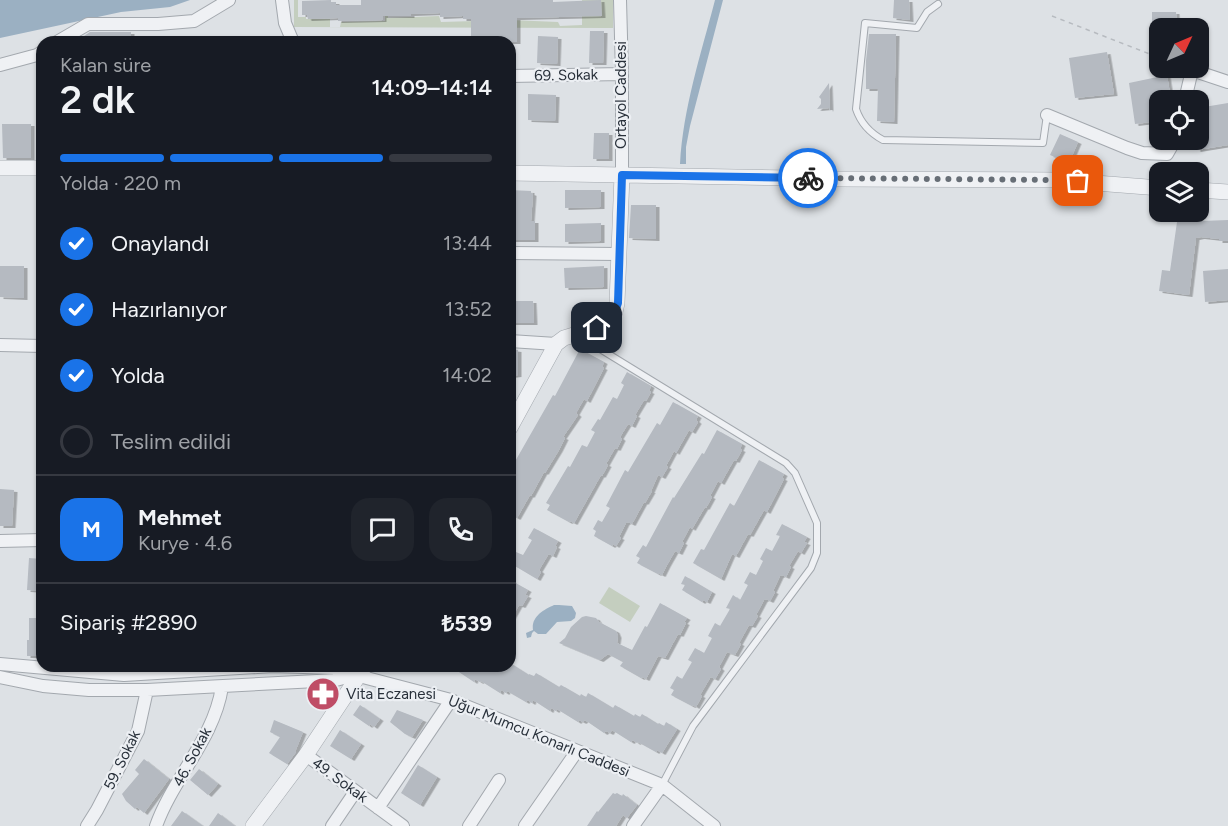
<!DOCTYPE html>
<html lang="tr">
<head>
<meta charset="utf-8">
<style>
	:root { --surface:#171b24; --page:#20242c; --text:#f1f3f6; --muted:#9ea1a6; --line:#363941; --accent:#1a73e8 }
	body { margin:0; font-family:Figtree,sans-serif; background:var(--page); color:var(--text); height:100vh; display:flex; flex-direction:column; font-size:22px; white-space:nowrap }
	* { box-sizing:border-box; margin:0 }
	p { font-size:20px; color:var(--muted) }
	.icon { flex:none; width:33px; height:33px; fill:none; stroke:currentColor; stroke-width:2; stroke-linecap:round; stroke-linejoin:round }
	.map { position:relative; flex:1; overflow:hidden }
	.side { position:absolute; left:36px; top:36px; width:480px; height:636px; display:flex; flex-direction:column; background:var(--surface); border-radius:18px; box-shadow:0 2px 4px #0004 }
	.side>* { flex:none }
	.needle { width:39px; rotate:46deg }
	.fabs { position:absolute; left:1149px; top:18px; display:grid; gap:12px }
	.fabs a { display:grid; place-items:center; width:60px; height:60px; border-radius:12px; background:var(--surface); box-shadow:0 2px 4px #0004; font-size:30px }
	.pin { position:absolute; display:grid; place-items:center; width:51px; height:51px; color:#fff; margin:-26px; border-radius:12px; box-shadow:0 3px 9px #0006 }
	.courier { position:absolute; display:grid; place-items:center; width:60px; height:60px; margin:-30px; border:4px solid #1a73e8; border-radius:50%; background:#fff; color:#222; box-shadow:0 2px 8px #0007 }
	.head em { font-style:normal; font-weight:600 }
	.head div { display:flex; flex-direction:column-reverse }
	.head { display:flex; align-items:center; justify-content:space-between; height:102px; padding:0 24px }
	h1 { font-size:39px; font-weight:600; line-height:45px }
	.bar { display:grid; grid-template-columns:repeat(4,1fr); gap:9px 6px; align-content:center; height:72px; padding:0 24px }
	.bar i { height:8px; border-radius:4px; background:var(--line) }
	.bar .selected { background:var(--accent) }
	.bar p { grid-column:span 4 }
	.line { display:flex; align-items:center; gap:15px; padding:0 24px; border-top:2px solid var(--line) }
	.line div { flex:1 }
	.round { display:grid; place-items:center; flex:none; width:63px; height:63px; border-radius:18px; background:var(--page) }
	ol { padding:0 24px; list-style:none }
	li { display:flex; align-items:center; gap:18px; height:66px }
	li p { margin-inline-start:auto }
	li .icon { padding:6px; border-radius:50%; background:var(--accent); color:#fff; stroke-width:4 }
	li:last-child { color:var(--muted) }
	li i { width:33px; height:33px; border:3px solid var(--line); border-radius:50% }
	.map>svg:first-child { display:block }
</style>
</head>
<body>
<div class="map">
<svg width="1228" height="826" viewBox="0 0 1228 826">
	<defs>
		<filter id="shadow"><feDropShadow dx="3.5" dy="2" stdDeviation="0" flood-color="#0004"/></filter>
	</defs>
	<rect width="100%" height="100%" fill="#dde1e5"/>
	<path fill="#c4cebf" d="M294,0h4v17h8v2h24v8h10l1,-5 44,-1v-21h3v18l51,-2 2,6 69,-2 48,2 2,4 22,-1v-25h31v28l-319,-1z
		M609,587l31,19 -10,16 -31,-19z"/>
	<path fill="#9bb0c2" d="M0,0h190l-20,7 -49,5 -121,26z
		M715,0h8l-33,126 -4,21v17h-6c3,-56 21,-110 35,-164z
		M554,605h5l13,1 4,7 -1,5 -4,3 -14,1 -11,12h-8l-4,-3 -2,2 -1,4 -4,1 -1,-5 7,-3c-2,-13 10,-20 21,-25z"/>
	<path fill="#b5bac1" filter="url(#shadow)" d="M331,0v2h5v3h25v-5h192v2l48,-2 1,16 -85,2v24h-46v-23h-8v-3l-23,1v-4l-29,1v2h-28v4l-45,1v-3l-30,1 -1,-4h-5v-14z
		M894,0h15l1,20 -17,-2z
		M1152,12h24l1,16h-17v10l-8,1z
		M590,31h14l-1,32h-14z
		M90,32h41v9l-47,-2v-3z
		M869,34h27l-2,88 -17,-1 1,-32h-12v-28z
		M538,36l20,1 -1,27 -20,-1z
		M1107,52l7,42 -39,4 -6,-40z
		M1167,75l4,25h-11v21l-25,3 -6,-41z
		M829,83l1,27 -1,-2 -12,1 4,-5v-5l-2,-2z
		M528,94l28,1 -1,26 -27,-1z
		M1228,103v42l-31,5 -1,-10h2v-32z
		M2,124h29v34h-28z
		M594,133h15v26h-16z
		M1060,134l18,8 -9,21 -19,-8z
		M510,190l21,1v2l2,1 -2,27h4v19h-25z
		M565,190h36v17l-36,1z
		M631,205h25v34l-27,-1z
		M1178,215l24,4v2l26,-1v21h-9v-2l-18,-2 -5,1 -7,57 -30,-4 3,-21 8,1z
		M601,223v18l-36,1v-18z
		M0,266h24v32l-24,-1z
		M604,266v21l-39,1 -1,-20z
		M1228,269v31l-23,2 -2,-31z
		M510,301h23l1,22h-24z
		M510,349l8,1v25l-8,1z
		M580,349l24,13 -2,5 2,1 -17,33 -3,-2 -8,14 2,2 -15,22 2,1 -6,12 -14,23 -1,-1 -13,24 -1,-1 -13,23 -7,-4v-50l3,1 40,-70 2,1z
		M627,372l24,14 -2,5 2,1 -5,9 -2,-1 -9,15 2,1 -5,10 -4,-2 -8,13 2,2 -5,10 -2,-1 -9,16 2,1 -6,11 -1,-1 -27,48 -4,-2 -1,1 -22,-12 3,-5 -4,-2 22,-37 2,1 12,-22 5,2 8,-15 -4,-2 7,-11 2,1 13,-23 4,2 7,-14 -3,-2z
		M673,402l25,14 -2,4 2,2 -6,10 -3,-2 -13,23 -2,-2 -8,15 2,1 -6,10 -4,-2 -7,16h1l-7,12 -1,-1 -12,22 -4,-2 -2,1 -7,14 2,1 -5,8 -3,-2 -1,2 -18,-10 2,-5 -3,-2 5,-9 4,2 8,-14 -4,-2 19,-36 3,2 29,-49 3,2z
		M717,430l25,14 -2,5 2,1 -6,11 -2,-1 -13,23 -3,-2 -8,15 2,1 -6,11 -1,-1 -13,22 -2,-2 -8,15 2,1 -5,10 -4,-2 -8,14 -5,10 -4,-2v1l-21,-11 3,-5 -4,-2 7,-11 3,2 27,-50 1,1 28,-45 2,1z
		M759,460l25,14 -2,4 2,1 -17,33 -3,-2 -14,25 -2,-1 -12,22 -4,-2 -11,25 -28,-16 8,-14 3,1 26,-47 4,3z
		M0,489l14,1 -2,36h-12z
		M782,524l25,13 -3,5 3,1 -6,10 -3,-2 -9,15 2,1 -5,10 -4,-2 -2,1 -7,15 2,1 -5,9 -4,-2 -2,1 -8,15 2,1 -6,10 -3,-1 -10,18 2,1 -6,11 -8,-3 -8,15 2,2 -6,10 -4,-2 -1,1 -10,17 2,1 -6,11 -3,-2 -1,1 -21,-11 3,-5 -4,-2 7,-12 5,3 10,-17 -4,-2 7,-12 9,5 8,-15 -4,-2 7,-13 5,3 10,-17 -4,-1 7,-13 7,5 8,-15 -4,-2 6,-11 6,3 7,-14 -3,-2 6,-11 6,3 8,-15 -4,-1z
		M534,528l24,13 -3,5 2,1 -4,9 -4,-2 -1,1 -9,15 2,2 -4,7 -27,-16 6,-11 7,3 9,-15 -4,-2z
		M29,558l13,1v32l-15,-1z
		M685,576l27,16 -5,10 -4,-2 -1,2 -20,-12 3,-5 -4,-1z
		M510,580l18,10 -3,5 3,1 -6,10 -3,-1 -9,16z
		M660,603l27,15 -3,4 2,1 -6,12 -2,-1 -13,24 -7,-2 -12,23 -4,-2 -1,1 -21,-12 3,-4 -15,-8 -8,6 -41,-17 6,-5 6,-11 11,-10 4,-1 10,2 3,4 17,9 2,5 -1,7 15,7 13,-24 2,1z
		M29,618h13v38h-15v-16h2z
		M510,663l19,12v-1l5,2 2,-3 23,14 2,-2 19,11 1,-2 5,3 2,-4 25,15 2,-3 19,11 1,-2 5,3 2,-3 16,10 1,-1 5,3 2,-4 11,7 -15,24 -5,-3 -1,2 -18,-10 -1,1 -4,-3 -2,2 -19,-12 -2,3 -4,-2 -2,2 -19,-13 -2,2 -4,-2 -1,2 -21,-13 -1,2 -5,-3 -1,3 -17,-11 -1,3 -5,-3 -1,2 -19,-11 -1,2 -5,-3 -1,3 -19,-12 -1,1 -5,-3 -1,3 -24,-16h60z
		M360,705l20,14 -6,8 -4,-3 -1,2 -16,-11z
		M397,710l26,10 -11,17 -7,-3 -15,-12z
		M274,720l29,12 -8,20h1l-9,12 -18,-11 11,-16 -10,-5z
		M340,730l21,14 -10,15 -21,-13z
		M144,759l25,20 -25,34 -7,-6 -2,2 -9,-8 -4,-7 17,-20 -4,-4z
		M418,765l19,12 -17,28 -19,-12z
		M199,769l19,15 -10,11 -18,-15z
		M613,793l2,1 2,-1 5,3 1,-2 14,11 -10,13 -4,-3 -7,11h-29l10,-15 1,1z
		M182,811l21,15h-32z
		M218,813l17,13h-26z"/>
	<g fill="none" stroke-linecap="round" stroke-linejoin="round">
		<defs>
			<path id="service" d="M938,4l-11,8 -10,16 -52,-5 -9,86c5,15 14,24 27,31l160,3 4,-28
				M579,336l207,127 9,10 22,50v30l-6,15 -118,158 -31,59"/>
			<path id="minor" d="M282,0l3,23 8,19
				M620,0l2,74v101
				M57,42l31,-18h70l36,-3 35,-21
				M0,65l37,-10 5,-3
				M510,76l112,-2
				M1185,100l7,-30 36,12
				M1047,115l80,33 15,5 25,1 8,-14
				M510,253l109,1
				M510,341l46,3
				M0,345l42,1
				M0,541l42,-1
				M0,664l124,11 149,-9 61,2 17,8
				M0,677l43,9 46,4h58l189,-10 15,-4h8l92,24 211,85 52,41
				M306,755l97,71
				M378,808l73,-108
				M87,826l10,-16 41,-79 9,-41
				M156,826c17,-48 58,-87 66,-139
				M332,826l23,-34
				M469,826l30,-46
				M525,826l52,-75
				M633,826l29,-41"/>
			<path id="tertiary" d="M0,168h42
				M510,173l330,6 217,1 103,8
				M1198,190l30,2
				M510,428l46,-84 8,-6 33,-10 13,-7 5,-9 2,-9 5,-128
				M253,826l53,-71 59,-89"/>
		</defs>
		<use href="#service" stroke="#a3a8ae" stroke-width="8"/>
		<use href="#minor" stroke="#a3a8ae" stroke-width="14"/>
		<use href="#tertiary" stroke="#a3a8ae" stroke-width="16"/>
		<path stroke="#b7bbc0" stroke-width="1.5" stroke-dasharray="4.5 4.5" stroke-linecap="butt" d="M1052,16l108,42"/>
		<use href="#service" stroke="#eff1f4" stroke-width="6"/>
		<use href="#minor" stroke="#eff1f4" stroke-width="12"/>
		<use href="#tertiary" stroke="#eff1f4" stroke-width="15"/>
	</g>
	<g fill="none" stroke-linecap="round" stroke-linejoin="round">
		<path stroke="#676e76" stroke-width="6" stroke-dasharray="0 10.8" d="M808,178l250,2 20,1"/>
		<path stroke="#1a73e8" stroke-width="8" d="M597,328c14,-7 16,-10 21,-25l4,-128 186,3"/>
	</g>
	<defs>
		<symbol id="pharmacy-disc" viewBox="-11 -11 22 22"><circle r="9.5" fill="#bf4d66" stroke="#eceff3"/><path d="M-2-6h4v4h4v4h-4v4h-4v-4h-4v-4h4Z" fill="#fff"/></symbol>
	</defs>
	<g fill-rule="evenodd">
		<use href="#pharmacy-disc" x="304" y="675" width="38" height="38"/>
	</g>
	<g text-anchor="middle" stroke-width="4.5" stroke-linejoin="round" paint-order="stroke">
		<g font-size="15" fill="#28303a" stroke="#eceff3">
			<text transform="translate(566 75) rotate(-1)" y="5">69. Sokak</text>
			<text transform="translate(621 95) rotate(-90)" y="5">Ortayol Caddesi</text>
			<text transform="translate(539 736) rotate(22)" y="5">Uğur Mumcu Konarlı Caddesi</text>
			<text transform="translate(192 757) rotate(-62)" y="5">46. Sokak</text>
			<text transform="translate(122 760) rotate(-64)" y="5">59. Sokak</text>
			<text transform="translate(340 780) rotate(36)" y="5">49. Sokak</text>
		</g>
		<g font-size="15" fill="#28303a" stroke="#eceff3" text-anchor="start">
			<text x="346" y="699">Vita Eczanesi</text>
		</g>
	</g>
</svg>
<div class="fabs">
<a><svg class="needle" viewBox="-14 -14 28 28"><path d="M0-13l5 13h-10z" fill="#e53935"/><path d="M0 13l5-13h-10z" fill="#9ea1a6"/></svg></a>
<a><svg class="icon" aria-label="locate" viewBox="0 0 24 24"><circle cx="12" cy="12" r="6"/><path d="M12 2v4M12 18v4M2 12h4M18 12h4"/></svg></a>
<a><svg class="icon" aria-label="layers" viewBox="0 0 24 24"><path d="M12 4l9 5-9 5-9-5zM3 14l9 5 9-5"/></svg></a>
</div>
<div class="pin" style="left:1078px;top:181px;background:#ea580c"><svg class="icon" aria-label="bag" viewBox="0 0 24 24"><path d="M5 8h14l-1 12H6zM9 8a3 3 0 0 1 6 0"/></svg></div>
<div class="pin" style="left:597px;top:328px;background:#1f2937"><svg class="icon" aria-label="home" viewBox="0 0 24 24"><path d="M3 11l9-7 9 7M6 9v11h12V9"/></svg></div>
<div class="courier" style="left:808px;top:178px"><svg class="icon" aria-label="bike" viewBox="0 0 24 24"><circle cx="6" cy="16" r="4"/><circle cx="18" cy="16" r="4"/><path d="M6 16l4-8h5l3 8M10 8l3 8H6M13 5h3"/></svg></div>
<section class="side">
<div class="head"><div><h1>2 dk</h1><p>Kalan süre</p></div><em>14:09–14:14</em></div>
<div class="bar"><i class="selected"></i><i class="selected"></i><i class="selected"></i><i></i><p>Yolda · 220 m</p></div>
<ol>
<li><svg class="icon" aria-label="check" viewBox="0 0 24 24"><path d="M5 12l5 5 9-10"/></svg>Onaylandı<p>13:44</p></li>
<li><svg class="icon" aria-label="check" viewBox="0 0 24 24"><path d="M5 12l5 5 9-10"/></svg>Hazırlanıyor<p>13:52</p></li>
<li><svg class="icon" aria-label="check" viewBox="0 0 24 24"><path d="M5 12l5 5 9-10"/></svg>Yolda<p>14:02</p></li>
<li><i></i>Teslim edildi</li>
</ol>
<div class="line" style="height:108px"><b class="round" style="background:var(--accent);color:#fff">M</b><div><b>Mehmet</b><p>Kurye · 4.6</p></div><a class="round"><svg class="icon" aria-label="chat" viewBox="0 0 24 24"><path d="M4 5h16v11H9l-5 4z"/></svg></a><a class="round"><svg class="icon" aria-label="phone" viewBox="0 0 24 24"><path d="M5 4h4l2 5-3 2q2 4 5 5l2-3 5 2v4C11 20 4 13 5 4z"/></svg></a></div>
<div class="line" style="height:78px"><div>Sipariş #2890</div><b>₺539</b></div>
</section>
</div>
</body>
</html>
